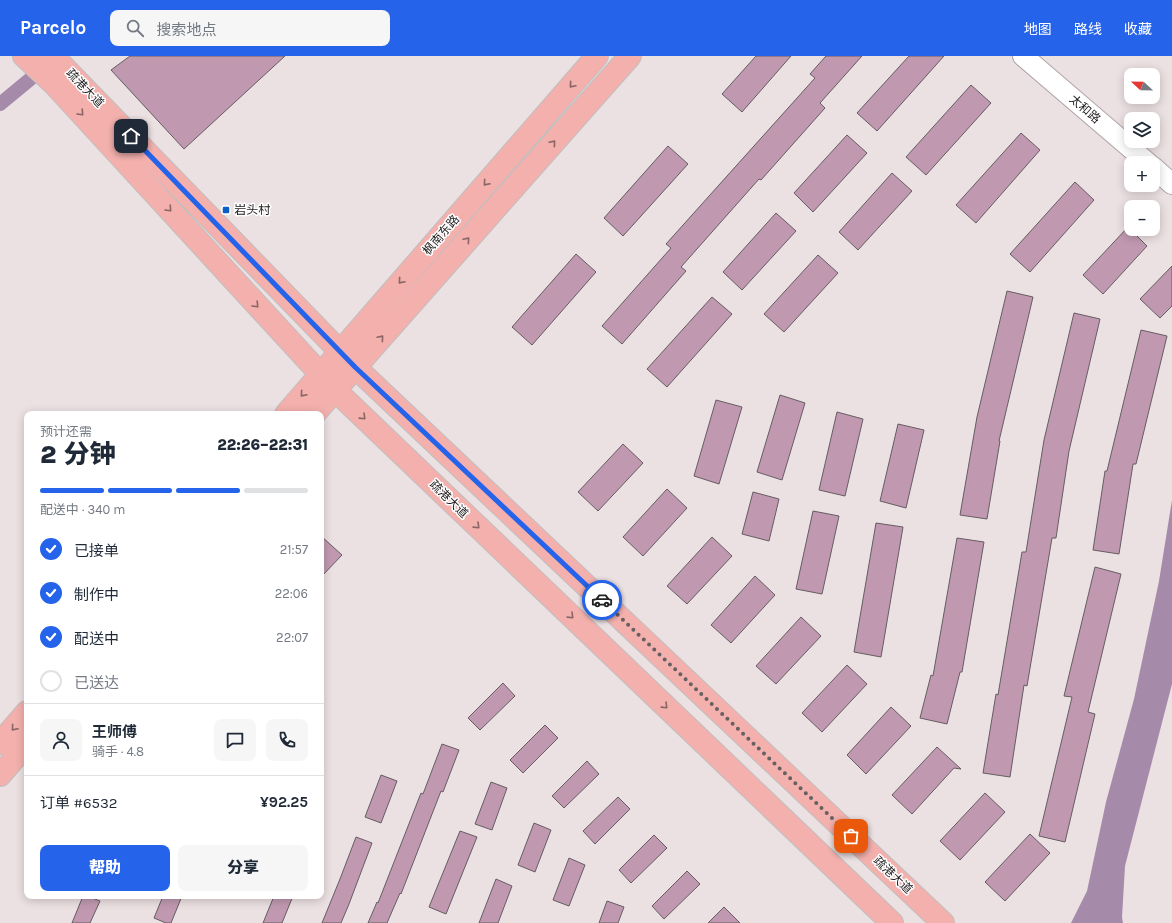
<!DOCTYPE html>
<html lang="zh">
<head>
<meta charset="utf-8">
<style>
	:root { --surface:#fff; --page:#f6f6f7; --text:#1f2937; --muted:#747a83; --line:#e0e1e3; --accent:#2563eb }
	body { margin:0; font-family:Karla,"Noto Sans SC",sans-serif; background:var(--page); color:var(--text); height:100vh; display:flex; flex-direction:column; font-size:15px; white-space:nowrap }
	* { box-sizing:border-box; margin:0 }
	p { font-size:13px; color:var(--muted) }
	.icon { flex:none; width:22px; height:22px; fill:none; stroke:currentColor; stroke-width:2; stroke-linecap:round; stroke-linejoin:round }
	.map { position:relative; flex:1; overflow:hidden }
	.details { position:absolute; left:24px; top:355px; width:300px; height:488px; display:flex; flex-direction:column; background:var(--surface); border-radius:8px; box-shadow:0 2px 10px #0003 }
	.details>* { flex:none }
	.needle { width:26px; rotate:292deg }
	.controls { position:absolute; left:1124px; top:12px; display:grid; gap:8px }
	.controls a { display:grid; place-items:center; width:36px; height:36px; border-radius:8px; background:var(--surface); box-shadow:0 2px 10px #0003; font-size:20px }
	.pin { position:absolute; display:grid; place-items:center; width:34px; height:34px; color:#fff; margin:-17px; border-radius:8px; box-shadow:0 2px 6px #0006 }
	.courier { position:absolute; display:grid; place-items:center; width:40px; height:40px; margin:-20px; border:3px solid #2563eb; border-radius:50%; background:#fff; color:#222; box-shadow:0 1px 5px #0007 }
	.summary em { font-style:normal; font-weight:800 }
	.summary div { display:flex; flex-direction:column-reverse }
	.summary { display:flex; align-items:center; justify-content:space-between; height:68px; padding:0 16px }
	h1 { font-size:26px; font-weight:800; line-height:30px }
	.bar { display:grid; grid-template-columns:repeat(4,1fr); gap:6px 4px; align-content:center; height:48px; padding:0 16px }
	.bar i { height:5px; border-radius:3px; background:var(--line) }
	.bar .active { background:var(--accent) }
	.bar p { grid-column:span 4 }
	.line { display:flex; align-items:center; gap:10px; padding:0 16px; border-top:1px solid var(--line) }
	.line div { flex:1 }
	.round { display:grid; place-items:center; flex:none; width:42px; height:42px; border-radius:8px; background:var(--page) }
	ol { padding:0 16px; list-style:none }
	li { display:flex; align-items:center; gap:12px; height:44px }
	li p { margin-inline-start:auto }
	li .icon { padding:4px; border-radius:50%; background:var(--accent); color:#fff; stroke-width:4 }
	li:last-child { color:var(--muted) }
	li i { width:22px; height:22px; border:2px solid var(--line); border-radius:50% }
	.button { display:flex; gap:8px; margin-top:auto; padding:8px 16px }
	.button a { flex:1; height:46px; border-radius:8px; background:var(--accent); color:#fff; font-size:16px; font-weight:800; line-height:46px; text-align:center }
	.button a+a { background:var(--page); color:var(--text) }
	header { display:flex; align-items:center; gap:24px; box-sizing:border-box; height:56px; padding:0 20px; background:var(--accent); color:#fff }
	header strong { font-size:19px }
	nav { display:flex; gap:22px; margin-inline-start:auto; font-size:14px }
	.search { width:280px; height:36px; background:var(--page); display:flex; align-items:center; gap:10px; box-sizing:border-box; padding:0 14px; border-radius:8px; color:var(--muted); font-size:15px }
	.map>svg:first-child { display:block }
</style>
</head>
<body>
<header>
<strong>Parcelo</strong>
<div class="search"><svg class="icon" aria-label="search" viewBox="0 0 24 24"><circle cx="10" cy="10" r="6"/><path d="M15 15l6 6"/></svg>搜索地点</div>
<nav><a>地图</a><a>路线</a><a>收藏</a></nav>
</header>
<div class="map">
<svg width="1172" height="867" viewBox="0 0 1172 867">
	<rect width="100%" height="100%" fill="#ebe0e2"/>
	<path fill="#a58aaa" d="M1172,444v184l-47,182 -3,51 1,6h-52l16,-32 19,-89 28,-103 25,-118z"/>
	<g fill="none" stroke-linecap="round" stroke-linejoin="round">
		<path stroke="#a58aaa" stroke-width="14" d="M0,48l46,-38"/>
	</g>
	<path fill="#c099b0" stroke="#655d62" d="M130,0h155l-101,93 -73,-79z
		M756,0h35l-49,56 -20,-18z
		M826,0h36l-42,47 5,5 -64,72 -2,-1 -78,88 5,4 -64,73 -20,-18 69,-78 -5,-4 149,-166 -5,-4z
		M909,0h35l-67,75 -20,-18z
		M971,29l20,18 -65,72 -20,-18z
		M1021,77l19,17 -64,73 -20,-18z
		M847,79l20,18 -54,59 -19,-19z
		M668,90l20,18 -65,72 -19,-18z
		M892,117l20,18 -54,59 -19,-18z
		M1075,126l19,18 -64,72 -20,-18z
		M776,157l20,18 -54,59 -19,-18z
		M1128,171l19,19 -44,48 -20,-19z
		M576,198l20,18 -64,73 -20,-18z
		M818,199l20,18 -54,59 -20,-18z
		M1172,210v40l-12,12 -20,-19z
		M1007,235l26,6 -34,144h1l-13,78 -27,-4 17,-98z
		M712,241l20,17 -65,73 -20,-18z
		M1074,257l26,6 -31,132 -13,87h-4l-25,148 -3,-1 -14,92 -27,-4 13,-79 2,1 24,-143h4l18,-112z
		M1141,274l26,6 -31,128h-3l-14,90 -26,-4 12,-79h2z
		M780,339l25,8 -23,77 -25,-8z
		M716,344l26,7 -23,77 -25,-8z
		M837,356l26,7 -18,77 -26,-6z
		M898,368l26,6 -18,78 -26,-7z
		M623,388l20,19 -45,48 -20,-19z
		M667,433l20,19 -44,48 -20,-19z
		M753,436l26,7 -10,42 -27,-7z
		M813,455l26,5 -17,78 -26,-5z
		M876,467l27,4 -22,130 -27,-5z
		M321,480l21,19 -21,22z
		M712,481l20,19 -45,48 -20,-18z
		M957,482l27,4 -22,130h-2l-13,52 -27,-6 11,-43 2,1z
		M1095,511l26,7 -33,138 7,2 -30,128 -26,-6 33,-139 -8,-1z
		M755,520l20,19 -44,48 -20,-18z
		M801,561l20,19 -45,48 -20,-18z
		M847,609l20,19 -45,48 -20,-19z
		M503,627l12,13 -35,34 -12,-12z
		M891,651l20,19 -45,48 -19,-19z
		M545,669l13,13 -35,35 -13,-13z
		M442,688l17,6 -16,42 -2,-1 -40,103 -1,-1 -13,30h-19l9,-21 1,1 43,-110 2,1z
		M937,691l24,22 -7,-1 -42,46 -20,-19z
		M587,705l12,13 -35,34 -12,-12z
		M381,719l16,6 -16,42 -16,-6z
		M491,726l16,6 -15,42 -17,-6z
		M985,737l20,19 -45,48 -20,-19z
		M618,741l12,12 -35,35 -12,-13z
		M534,767l17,7 -16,42 -17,-7z
		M460,775l17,6 -31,77 -17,-7z
		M1030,778l20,19 -45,48 -20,-19z
		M654,779l13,13 -36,35 -12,-13z
		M356,781l16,6 -23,61 -8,19h-19l18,-44z
		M569,802l16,7 -16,41 -16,-6z
		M687,815l13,13 -36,35 -12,-13z
		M496,823l16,7 -14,37h-19z
		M83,840h4l13,5 -10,22h-18z
		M163,840h19l-11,27h-5l-12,-5z
		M274,840h19l-11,27h-19z
		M607,845l17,6 -6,16h-19z
		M724,851l16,16h-32z"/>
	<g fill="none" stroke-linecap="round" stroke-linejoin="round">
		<defs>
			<path id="tertiary" d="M1023,0l125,107
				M1153,111l19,17"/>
			<path id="primary" d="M24,0l30,28 281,306 557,533
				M53,0l302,311 588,556
				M286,358l311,-358
				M314,358l316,-358
				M0,687l27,-31
				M0,719l27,-31"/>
		</defs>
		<use href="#tertiary" stroke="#b0a5a8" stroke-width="22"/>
		<use href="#primary" stroke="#c0bfbf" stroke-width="24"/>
		<use href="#tertiary" stroke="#fff" stroke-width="20"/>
		<use href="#primary" stroke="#f3b0ad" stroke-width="22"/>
	</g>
	<defs><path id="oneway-chevron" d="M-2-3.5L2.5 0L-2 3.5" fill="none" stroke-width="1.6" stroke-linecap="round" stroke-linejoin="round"/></defs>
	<g stroke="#896664">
		<use href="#oneway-chevron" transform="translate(572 29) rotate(131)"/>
		<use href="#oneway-chevron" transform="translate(81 57) rotate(47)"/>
		<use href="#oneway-chevron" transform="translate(553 87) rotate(-49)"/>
		<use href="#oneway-chevron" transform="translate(486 127) rotate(131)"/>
		<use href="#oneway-chevron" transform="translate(169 153) rotate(47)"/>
		<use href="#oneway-chevron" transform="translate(467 184) rotate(-49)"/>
		<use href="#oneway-chevron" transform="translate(401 225) rotate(131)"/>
		<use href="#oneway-chevron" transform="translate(256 249) rotate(47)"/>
		<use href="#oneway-chevron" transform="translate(381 282) rotate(-49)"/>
		<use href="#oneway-chevron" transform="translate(303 338) rotate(131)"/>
		<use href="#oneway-chevron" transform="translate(363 361) rotate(44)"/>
		<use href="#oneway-chevron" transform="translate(477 470) rotate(44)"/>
		<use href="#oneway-chevron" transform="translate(571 560) rotate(44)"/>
		<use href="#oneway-chevron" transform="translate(665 650) rotate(44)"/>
		<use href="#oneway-chevron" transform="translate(14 672) rotate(131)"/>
	</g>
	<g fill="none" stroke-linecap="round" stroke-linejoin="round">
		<path stroke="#666061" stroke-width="4" stroke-dasharray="0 7.2" d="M602,544l249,236"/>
		<path stroke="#2563eb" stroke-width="5" d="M131,80l224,231 247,233"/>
	</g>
	<rect fill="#095dc6" stroke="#fff" stroke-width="1.5" x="222" y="150" width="8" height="8" rx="2"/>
	<g text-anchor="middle" stroke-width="3" stroke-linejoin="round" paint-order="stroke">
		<g font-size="12" fill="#1f1b1c" stroke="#fff">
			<text transform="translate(85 32) rotate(46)" y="4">疏港大道</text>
			<text transform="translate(1085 53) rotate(41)" y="4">太和路</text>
			<text transform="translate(441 179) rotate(-49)" y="4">枫南东路</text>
			<text transform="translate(449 443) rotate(44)" y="4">疏港大道</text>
			<text transform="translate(893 819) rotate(43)" y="4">疏港大道</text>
		</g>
		<g font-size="12" fill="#1f1b1c" stroke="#fff" text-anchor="start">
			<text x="234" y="158">岩头村</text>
		</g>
	</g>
</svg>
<div class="controls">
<a><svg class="needle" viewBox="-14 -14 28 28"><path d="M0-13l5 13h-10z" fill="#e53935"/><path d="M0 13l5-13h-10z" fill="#747a83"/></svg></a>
<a><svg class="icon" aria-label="layers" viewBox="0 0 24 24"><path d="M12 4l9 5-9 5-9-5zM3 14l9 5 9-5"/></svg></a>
<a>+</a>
<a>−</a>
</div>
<div class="pin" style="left:851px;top:780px;background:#ea580c"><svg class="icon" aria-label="bag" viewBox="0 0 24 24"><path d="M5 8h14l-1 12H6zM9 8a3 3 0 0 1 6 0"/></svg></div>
<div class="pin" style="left:131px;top:80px;background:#1f2937"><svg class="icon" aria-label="home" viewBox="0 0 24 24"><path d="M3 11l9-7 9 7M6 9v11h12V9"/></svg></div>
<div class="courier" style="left:602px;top:544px"><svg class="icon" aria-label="car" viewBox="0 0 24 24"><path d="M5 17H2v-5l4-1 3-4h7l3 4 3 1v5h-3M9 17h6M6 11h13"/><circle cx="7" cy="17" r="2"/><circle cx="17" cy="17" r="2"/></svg></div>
<section class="details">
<div class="summary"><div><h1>2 分钟</h1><p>预计还需</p></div><em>22:26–22:31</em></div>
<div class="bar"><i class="active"></i><i class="active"></i><i class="active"></i><i></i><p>配送中 · 340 m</p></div>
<ol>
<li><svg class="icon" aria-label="check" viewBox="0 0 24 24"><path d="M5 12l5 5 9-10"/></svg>已接单<p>21:57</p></li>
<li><svg class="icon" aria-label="check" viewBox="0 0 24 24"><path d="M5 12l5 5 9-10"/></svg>制作中<p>22:06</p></li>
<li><svg class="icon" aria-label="check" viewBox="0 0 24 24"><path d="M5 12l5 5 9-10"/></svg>配送中<p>22:07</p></li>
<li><i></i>已送达</li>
</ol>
<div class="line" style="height:72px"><a class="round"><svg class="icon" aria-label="person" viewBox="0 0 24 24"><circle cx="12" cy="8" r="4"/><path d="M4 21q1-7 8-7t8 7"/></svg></a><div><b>王师傅</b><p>骑手 · 4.8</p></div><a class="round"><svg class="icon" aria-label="chat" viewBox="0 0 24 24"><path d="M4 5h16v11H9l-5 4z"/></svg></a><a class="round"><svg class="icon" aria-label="phone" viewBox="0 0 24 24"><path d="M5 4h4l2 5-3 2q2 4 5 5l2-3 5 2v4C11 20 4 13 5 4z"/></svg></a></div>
<div class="line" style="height:52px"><div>订单 #6532</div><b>¥92.25</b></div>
<div class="button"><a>帮助</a><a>分享</a></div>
</section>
</div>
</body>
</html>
